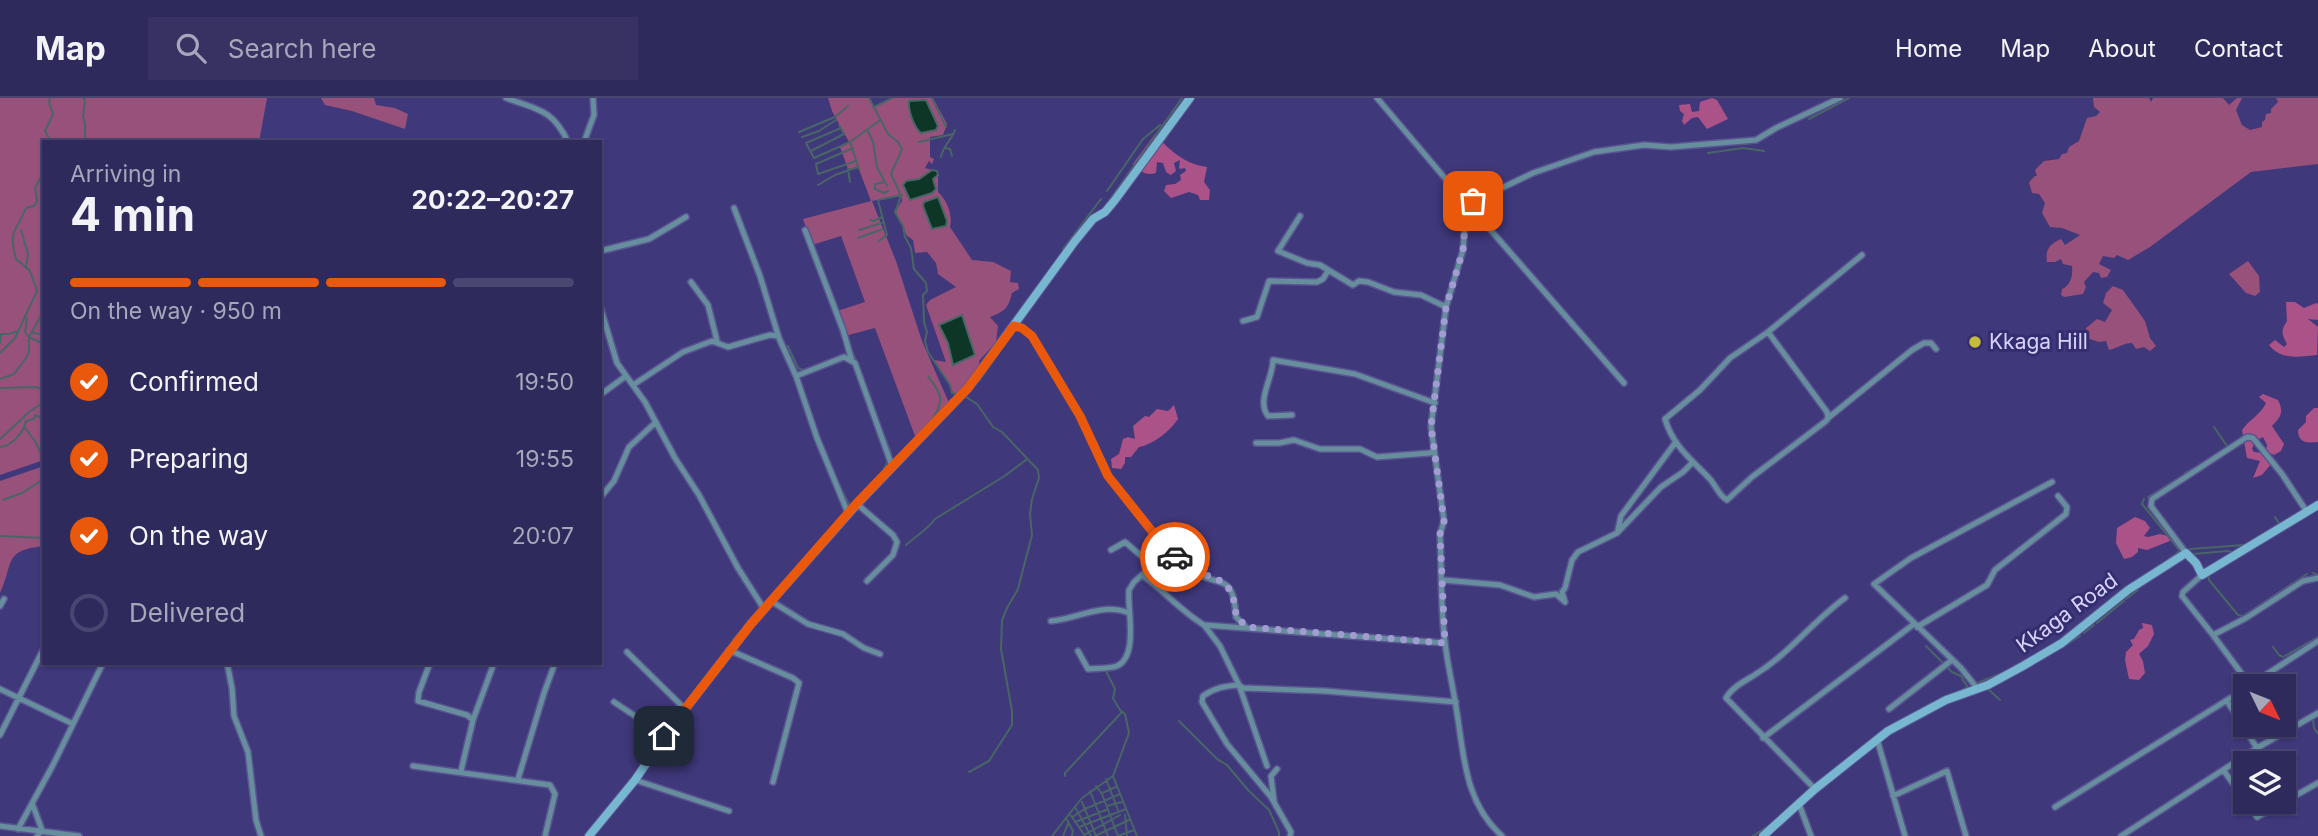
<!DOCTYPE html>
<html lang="en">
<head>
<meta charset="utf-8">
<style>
	:root { --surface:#2f2a5c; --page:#373262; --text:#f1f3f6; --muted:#a7a7bb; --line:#4a4672; --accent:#ea580c }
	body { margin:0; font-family:Inter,sans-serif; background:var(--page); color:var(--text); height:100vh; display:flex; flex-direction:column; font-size:26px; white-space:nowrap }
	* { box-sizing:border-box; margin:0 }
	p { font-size:23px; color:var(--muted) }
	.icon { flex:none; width:38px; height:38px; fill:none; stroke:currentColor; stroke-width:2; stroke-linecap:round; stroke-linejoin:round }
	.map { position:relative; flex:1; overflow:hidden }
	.side { position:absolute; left:42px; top:42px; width:560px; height:525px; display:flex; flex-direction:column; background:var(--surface); border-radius:0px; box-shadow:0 2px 5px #0004,0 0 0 2px var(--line) }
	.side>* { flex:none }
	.needle { width:46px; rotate:133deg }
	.controls { position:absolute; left:2233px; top:576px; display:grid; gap:14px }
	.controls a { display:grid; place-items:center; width:63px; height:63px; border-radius:0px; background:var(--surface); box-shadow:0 2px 5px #0004,0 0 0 2px var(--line); font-size:35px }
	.pin { position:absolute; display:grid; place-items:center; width:60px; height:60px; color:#fff; margin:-30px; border-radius:14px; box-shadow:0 4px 10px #0006 }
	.courier { position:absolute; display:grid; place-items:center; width:70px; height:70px; margin:-35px; border:5px solid #ea580c; border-radius:50%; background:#fff; color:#222; box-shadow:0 2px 9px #0007 }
	.overview em { font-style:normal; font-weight:700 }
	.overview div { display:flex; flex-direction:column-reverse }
	.overview { display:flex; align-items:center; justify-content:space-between; height:119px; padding:0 28px }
	h1 { font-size:46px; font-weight:700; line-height:52px }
	.bar { display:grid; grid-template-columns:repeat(4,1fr); gap:10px 7px; align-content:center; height:84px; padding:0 28px }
	.bar i { height:9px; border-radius:5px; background:var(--line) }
	.bar .selected { background:var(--accent) }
	.bar p { grid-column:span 4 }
	ol { padding:0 28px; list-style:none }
	li { display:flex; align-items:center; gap:21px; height:77px }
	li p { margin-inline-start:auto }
	li .icon { padding:7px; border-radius:50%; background:var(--accent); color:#fff; stroke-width:4 }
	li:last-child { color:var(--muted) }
	li i { width:38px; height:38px; border:4px solid var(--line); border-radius:50% }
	header { display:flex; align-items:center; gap:42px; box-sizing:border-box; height:98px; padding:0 35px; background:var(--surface); border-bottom:2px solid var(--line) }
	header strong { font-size:33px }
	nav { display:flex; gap:38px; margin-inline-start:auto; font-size:24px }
	.search { width:490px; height:63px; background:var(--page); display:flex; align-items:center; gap:18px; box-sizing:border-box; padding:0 24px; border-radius:0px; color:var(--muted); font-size:26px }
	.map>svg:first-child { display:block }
</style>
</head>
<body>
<header>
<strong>Map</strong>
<div class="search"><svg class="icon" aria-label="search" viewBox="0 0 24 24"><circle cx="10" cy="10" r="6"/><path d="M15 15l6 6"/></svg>Search here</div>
<nav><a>Home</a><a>Map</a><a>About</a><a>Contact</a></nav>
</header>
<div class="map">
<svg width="2318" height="738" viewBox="0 0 2318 738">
	<rect width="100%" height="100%" fill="#3f387b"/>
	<path fill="#97517b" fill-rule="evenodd" d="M0,0h267l-8,44h-215v318l-44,15z
		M321,0h53l2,7 19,3 13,6 -3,15 -53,-18 -27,-6z
		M828,0h42l4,9 18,-9h41l14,26 -4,11 -13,2v20l4,2 -2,5 -3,-3 -4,7 7,2 -13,9 -13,2 27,-2 5,-4v17c9,8 15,23 12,35l22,33 21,2 18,9 -1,11 8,1 1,6 -7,4c-4,16 -7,18 -22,24l8,9 -2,16 -17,19 1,7 -23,27 -5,-2 -2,-8 -16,-25 12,2 -20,-57 4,-5 26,-13 -18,-13 -2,-11 -9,-11 -12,1 -2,-13 -6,-4 -12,-24 7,-11 -1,-6 -29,6 24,60 26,80 27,62 -31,33h-3l-40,-108 -30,8 -8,-25 28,-9 -24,-66 -29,9 -9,-26 68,-18 -13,-34 -10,2 -8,-22 9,-5 -17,-31zM962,217l13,39 -22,10 -5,-21 -8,-18z
		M2093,0h56l2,4 2,-4h70l6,7 8,-7h5l-6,12 6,15 8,5 12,-3v-5l3,-2 1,-6 5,-1v-4l7,-7 -2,-4h42v66l-67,8 -101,75 -22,13 -11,-5 -3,3 -11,-2 -4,8 12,6 -4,7 -6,1 -2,-5 -6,-1 -9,10 2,5 -3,7 -19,3 -3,-2 1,-6c9,-4 11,-14 10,-23l-9,-2 -2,-5 -6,3h-8c-2,-13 3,-18 14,-23l4,6 15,-10 -18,-7 -12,-1 -8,-14 3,-10 -6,-9 -7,-1 -3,-11 6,-6h2l-2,-6 9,-9 15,-2 3,-5 5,-1 2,-6 10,-6 8,-23 9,-2 4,-4 -6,-5z
		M2248,163l11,15 1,16 -5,4 -9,-3 -17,-19z
		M2113,188l10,4 22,31 5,17 6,8 -6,5 -6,-4 -8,2 -4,-6c-9,0 -14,5 -23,7l-3,-9 -7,1 -12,-4 -1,-10 11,-9 8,3 7,-12 -9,-7 3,-10z
		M44,368v80c-42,4 -30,19 -44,47v-112z"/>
	<path fill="#ab5288" d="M1712,0l5,2 11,19 -21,10 -9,-12 -6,1 -8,7 -2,-4 2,-7 -4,-3 -1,-6 11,-1 2,8 7,-1 1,-9z
		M1155,36c15,17 30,30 52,33l-3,15 6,8 -1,10h-9l-2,-5 -9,-3 -18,6 -7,-7 2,-6 9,-1 6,-4 -1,-5 6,-4 -1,-3 -5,1 -1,-2 1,-7 -6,3 2,8 -5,4 -5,-3 -3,-9 -6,-1 -1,11c-11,3 -16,-2 -23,-9z
		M2286,204h9l9,6 12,-5 2,1v16l-10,-1 10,8 -1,28c-17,2 -37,5 -48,-10l6,-5 9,7 3,-3c-5,-9 -7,-13 0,-23z
		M2263,296l15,6c6,12 3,17 -6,26l12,18 -3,7 -7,4 -8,-4 1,-6 -4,-8 -8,4 -3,8 2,3 8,1 9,11 -9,11 -9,3 7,-17 -13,-3 -5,-28c7,-10 19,-16 24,-27l-7,-6z
		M1174,307l4,14c-7,11 -25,26 -39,28l-8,10h-6v6l-4,6 -9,-1 -1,-9 8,-5 4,-15 5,-2 7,2 -2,-13 12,-10 4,1 8,-8 11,2z
		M2314,310h4v34c-11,1 -20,1 -20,-12l8,-8v-6z
		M2135,419l10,4 5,7 -6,8 4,1 12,-3 8,2 2,5 -23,9 -9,-2v4l-6,5 -8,2 -8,-16 1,-15z
		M2142,525l10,2 2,9 -6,12 -9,8 4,7 2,12 -6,7 -10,-1 -4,-19 1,-8 7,-7 -3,-5 4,-1 5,-9 4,-2z"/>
	<path fill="#0d3626" stroke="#496666" stroke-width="2" d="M926,2l12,26 -2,4 -15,3c-7,-6 -13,-22 -12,-32z
		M932,72l5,1 1,4 -5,4 3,10 -4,4 -22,7 -7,-15 3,-4 13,-2z
		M938,99l9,24 -1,5 -14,3 -9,-23 1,-4z
		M962,217l13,40 -22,10 -5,-22 -9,-18z"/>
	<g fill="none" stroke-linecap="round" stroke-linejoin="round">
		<path stroke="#496666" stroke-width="2" d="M50,0l-1,5 4,11 -8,17 6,11
			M83,0l2,1 -2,18 2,6v19
			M869,0l19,36 10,8 4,7 -11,25c9,21 13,18 4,38l8,14 2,11 6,11 3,21 12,14 1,8 -4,4 1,27 3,10 -2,9 3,11 22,33 2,8 4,1
			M932,0l14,29
			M874,9l18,-9
			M1174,15l9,-12
			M1809,21l40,-21
			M841,30l-35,15 8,15 36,-16
			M868,33l5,11 4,25 10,19
			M799,34l36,-15 13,-11
			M802,39l17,-6 17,-11
			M919,44l34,-8
			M853,50l-37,16 2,10 38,-13
			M945,50l5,1 2,7
			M811,53l33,-17 -5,-9
			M1708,55l35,-5 21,3
			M941,59c1,-9 11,-18 14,-27
			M848,71l2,13
			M859,71l-9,-27 29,-21
			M885,84l-10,2v5l9,4 4,-2
			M818,87l17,-10 23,-8
			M1107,93l36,-52 17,-14
			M1106,107l76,-107
			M870,122l4,1 8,-4
			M21,132l7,24 -2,13
			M859,132l23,-7
			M858,140l25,-9
			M879,143l8,-6 -9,-35 24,-5
			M1063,151l38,-50
			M27,220l-2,14 4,5 15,7
			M839,229l4,13
			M33,235l7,1 4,5
			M0,245l1,-9h8l9,-3
			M788,248l10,22 5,2 9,-3
			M851,251l5,11
			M0,255l15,-15 22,-47 -7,-20 -14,-12c-8,-30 0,-26 10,-51l8,-2 3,-5 -2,-13 8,-15 1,-11
			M44,275l-2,7h2
			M928,278c14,20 17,23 4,44
			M0,281l14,-5 12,-16 3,-6v-15l15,-27
			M979,283l31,-44
			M0,290l36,-1 8,3
			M966,299l11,7 16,23 9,5 36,38 1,8 -7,21 -2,15 2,21 -14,54 -11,19 -5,12 -1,29 11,62v14l-23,36 -20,11
			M2214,329l13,19
			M25,330l10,13 9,19
			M883,335l8,20
			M0,341l29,-27 15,-10
			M0,349c11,0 24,-15 26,-26l8,-2 1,-4 5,2 4,-2
			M2185,375l18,-10
			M842,393l8,15
			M2148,399l34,-21
			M2144,401l-2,5 38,47 -18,13
			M3,402l19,-7 22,-14
			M856,402l27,-29 5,-10
			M2275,419l5,8
			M0,438l44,2
			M1126,443l18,13
			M906,447c9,-8 22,-16 29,-26l68,-42 23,-17
			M2190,451l54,-4
			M2193,456l34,-3 5,1
			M2313,475l5,2
			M2208,476l1,6 29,35 5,1 64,-42
			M2126,501l12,-9
			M2097,525l27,-22
			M2084,535l10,-8
			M733,542l6,-7
			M1926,548l26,26 13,6
			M2273,549l6,8 4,2 35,-20
			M2061,550l19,-12
			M1106,573l9,18 -2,9 7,12 5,4 4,19 -16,43 24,60
			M1962,581l6,8 -6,3
			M1975,586l27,-11
			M1986,589l14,13
			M2313,621l1,9 4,6
			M1179,623l38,38 10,6 21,25 21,20 10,22v4
			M1065,678v-3l57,-61
			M1106,681l12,31
			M1096,688l6,8 16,42
			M1090,693l18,45
			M1102,695l14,-6
			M1082,704l14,34
			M1107,708l15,-4
			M1075,709l16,29
			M1070,717l2,2 13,-8 35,-15
			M1125,717l2,21
			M1072,719l13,19
			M1075,724l31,-12
			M1079,729l47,-18
			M1084,737l36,-20
			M1052,738l14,-18
			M1063,738l5,-12
			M1072,738l1,-5 -7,-13 16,-20 31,-22
			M1095,738l34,-16
			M1118,738l16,-6
			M1753,738l18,-12"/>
		<defs>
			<path id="street" d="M506,0c30,11 47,11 62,44
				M1377,0l89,105 4,7 4,1 150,172
				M584,44l10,-27 -1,-17
				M1466,105l15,-5 52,-25 61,-21 50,-7 27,2 85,-7 20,-12 64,-30
				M734,110l26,68 19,62
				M1470,112l-5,14 -2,26 -17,57 -15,120 13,94 -4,13c2,36 0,73 5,108 2,20 7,40 10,59 9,48 7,99 47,135
				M1300,118l-22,35 29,12 13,2 33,20 6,-4 9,1 26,10 27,3 25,12
				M805,132l38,100 9,31
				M600,153l49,-12 37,-22
				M691,184l17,23 9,36
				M600,208l17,57 28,39 30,56 24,37 39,73 26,41
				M1243,223l14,-4 12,-36 48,1 6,-3 5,-8
				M1014,228l8,2 10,8 48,80 28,60 47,59 9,16 -1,5 -29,26 -5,8c-2,19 10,66 -12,76 -8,3 -20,2 -29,3l-10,-18
				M1768,234l94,-77
				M796,278l48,-19 11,6 37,103
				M633,287l50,-33 29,-11 16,6 42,-12 8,1 18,40 21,62 31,75
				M600,297l26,-19
				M1292,317l-24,1c-12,-15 5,-38 5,-56l82,14 80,29
				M1828,320l-1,-6 -59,-80 -38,26 -30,32 -35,29c8,27 26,40 44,59 7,7 9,17 18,22l25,-23 74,-56 2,-3 84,-68 12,-7h7l5,6
				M1256,345h23l15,-3 26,9h40l17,8 53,-4 4,-3
				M600,400l14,-17 15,-34 27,-25
				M857,406l36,31 4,7 -4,13 -26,26
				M1618,432l3,-14 54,-73
				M1111,452l14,-8 20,17 12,3
				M1164,453c11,5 18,14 28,20 29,18 41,0 44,46l9,9
				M2186,455l-35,-47 1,-7 95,-62 6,1 29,36 25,38
				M1164,464l-2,2 2,27
				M1142,477c22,16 39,36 62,50l241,18
				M2202,477l-19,17 -1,4 31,39 33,-17 57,-37 15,-3
				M1443,482l57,5 34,12 22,-3 9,8 -3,-10 3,-4 7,-28 6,-8 39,-19 44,-46 22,-15 9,-9
				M771,503l37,23 35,10 21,14 16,6
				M0,508l4,-7
				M1051,523c27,-2 50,-19 78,-8
				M1204,527l16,21 19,39 4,3 82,3 131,11
				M1917,529l70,-42 8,-15 71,-56 1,-7 -9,-11
				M2213,537l37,50 68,-44
				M729,552l64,28 6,5 -26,99
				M627,554l59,58
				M227,565l5,25 2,28 14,36 8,68 5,16
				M430,565l-11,29 -1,9 49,14 6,5 -12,51
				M1977,590l-16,-20 -87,-84 37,-26 141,-76
				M0,591l73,35
				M2227,603l30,47
				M614,604l51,34
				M1889,611l63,-49
				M473,622l21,-57
				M0,637l44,-87
				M1763,640l151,-114
				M1877,641l28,97
				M413,668l137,19 5,9 -10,42
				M1267,668l-28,-81c-14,1 -25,3 -36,11l-1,6 25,42 44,53 20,35 -1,4
				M2224,673l33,46 61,-34
				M518,681l26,-86 11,-30
				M635,682l94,31
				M1815,691l-89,-91c6,-11 19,-17 30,-24 34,-21 57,-53 89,-76
				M1893,698l54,-25 19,65
				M1274,703l-3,-25 6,-7
				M32,705l10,27 -5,6
				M1799,706l12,32
				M2055,709l190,-118
				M0,728l79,10
				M18,731l35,-64 50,-102
				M2121,738l136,-88 61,-35"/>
			<path id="secondary" d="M589,738l46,-56 34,-50 82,-106 106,-120 111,-116 107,-147 18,-22 12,-7 10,-12 75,-102
				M1763,738l52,-47 73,-58 58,-31 42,-15 35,-19 39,-23 66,-53 58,-37 10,10 6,12 116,-70"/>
		</defs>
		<use href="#street" stroke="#5a5492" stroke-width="8"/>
		<use href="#secondary" stroke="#5a5492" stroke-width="10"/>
		<use href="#street" stroke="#668e9d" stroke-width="5"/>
		<use href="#secondary" stroke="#77b7d0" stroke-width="8"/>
	</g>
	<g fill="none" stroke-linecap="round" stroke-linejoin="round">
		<path stroke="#a09ed0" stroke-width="7" stroke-dasharray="0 12.6" d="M1175,459c31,30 58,8 61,60l12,10 197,16 -5,-109 4,-13 -13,-95 15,-119 17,-57 2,-26 5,-14 -4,-7 7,-2"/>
		<path stroke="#ea580c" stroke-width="9" d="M664,638l87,-112 106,-121 111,-115 46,-62 8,2 10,8 48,80 28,60 47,59 9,16 11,6"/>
	</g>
	<circle fill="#c6bc3c" stroke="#352d6f" stroke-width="2.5" cx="1975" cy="244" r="7"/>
	<g text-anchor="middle" stroke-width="6" stroke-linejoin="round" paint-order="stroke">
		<g font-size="21" fill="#d4d5fd" stroke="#352d6f" text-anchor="start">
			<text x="1989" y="251">Kkaga Hill</text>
		</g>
		<g font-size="21" fill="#d4d5fd" stroke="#352d6f">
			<text transform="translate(2067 515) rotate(-36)" y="7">Kkaga Road</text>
		</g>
	</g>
</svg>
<div class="controls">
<a><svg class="needle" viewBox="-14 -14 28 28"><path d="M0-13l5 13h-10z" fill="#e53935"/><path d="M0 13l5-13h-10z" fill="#a7a7bb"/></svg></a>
<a><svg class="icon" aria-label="layers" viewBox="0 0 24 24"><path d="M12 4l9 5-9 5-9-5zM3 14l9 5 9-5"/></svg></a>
</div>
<div class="pin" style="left:1473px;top:103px;background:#ea580c"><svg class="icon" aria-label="bag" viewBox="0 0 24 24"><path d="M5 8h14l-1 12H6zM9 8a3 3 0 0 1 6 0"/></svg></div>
<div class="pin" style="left:664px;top:638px;background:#1f2937"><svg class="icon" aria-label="home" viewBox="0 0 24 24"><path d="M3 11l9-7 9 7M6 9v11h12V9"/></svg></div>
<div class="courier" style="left:1175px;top:459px"><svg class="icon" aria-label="car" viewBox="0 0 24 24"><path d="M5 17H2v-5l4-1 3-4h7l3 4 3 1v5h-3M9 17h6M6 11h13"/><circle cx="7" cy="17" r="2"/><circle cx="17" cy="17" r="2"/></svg></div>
<section class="side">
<div class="overview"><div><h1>4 min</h1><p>Arriving in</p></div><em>20:22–20:27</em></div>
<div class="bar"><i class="selected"></i><i class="selected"></i><i class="selected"></i><i></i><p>On the way · 950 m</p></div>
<ol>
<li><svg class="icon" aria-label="check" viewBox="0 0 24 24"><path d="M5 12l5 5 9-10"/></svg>Confirmed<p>19:50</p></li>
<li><svg class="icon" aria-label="check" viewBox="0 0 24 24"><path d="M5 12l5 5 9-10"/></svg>Preparing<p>19:55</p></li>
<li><svg class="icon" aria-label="check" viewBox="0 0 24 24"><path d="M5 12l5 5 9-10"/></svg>On the way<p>20:07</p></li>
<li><i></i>Delivered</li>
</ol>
</section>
</div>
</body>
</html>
